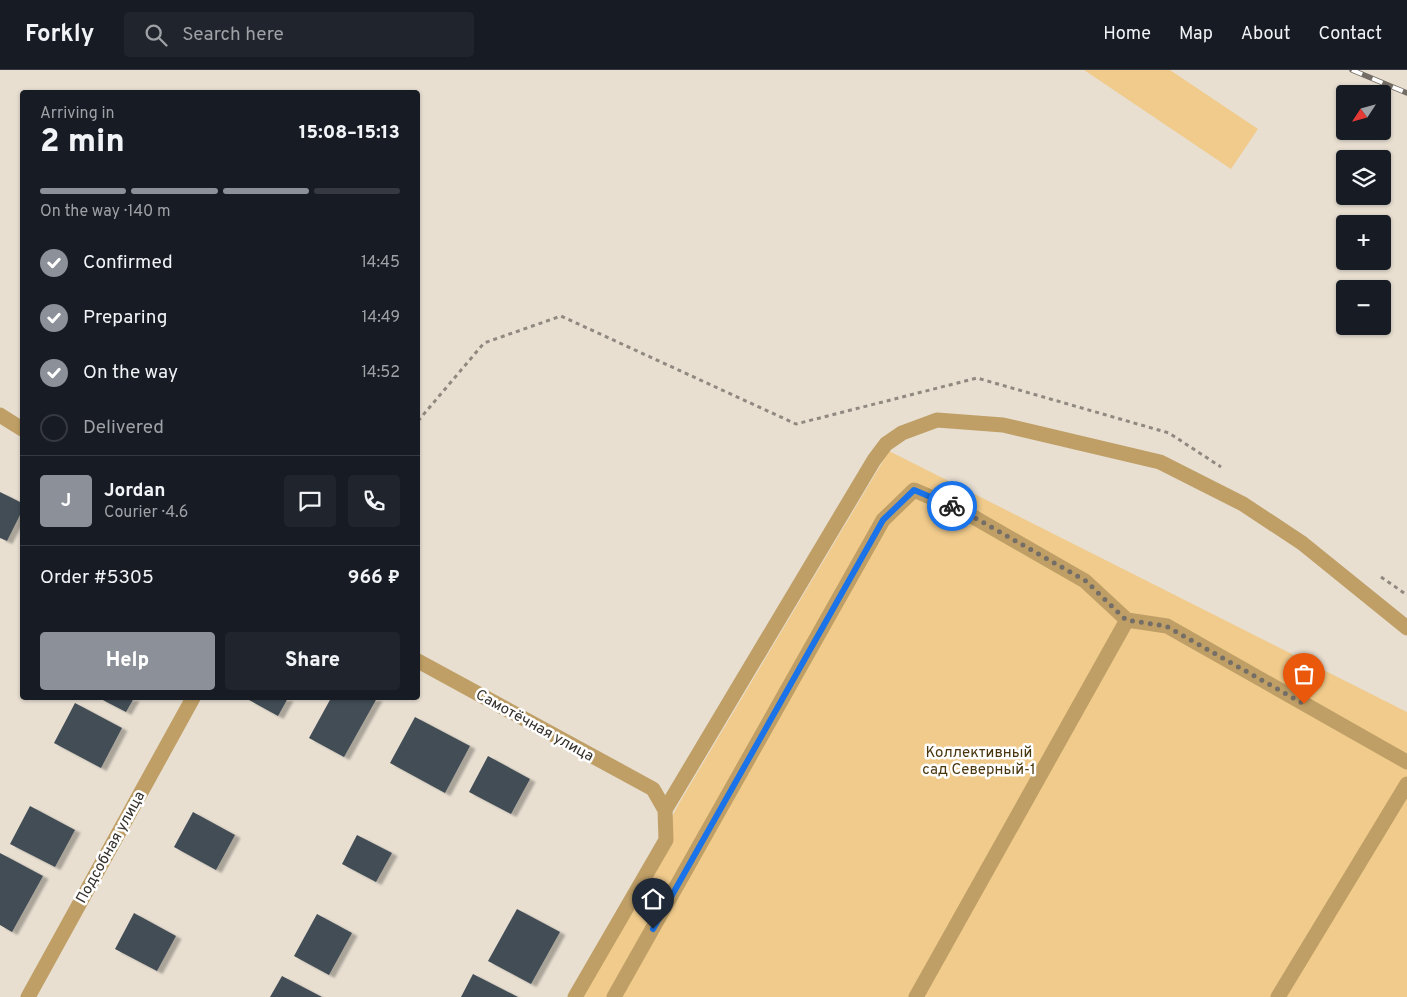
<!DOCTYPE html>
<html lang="en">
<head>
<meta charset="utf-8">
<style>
	:root { --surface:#171b24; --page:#20242c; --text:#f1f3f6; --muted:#9ea1a6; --line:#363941; --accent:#8c9099 }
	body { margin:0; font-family:Overpass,sans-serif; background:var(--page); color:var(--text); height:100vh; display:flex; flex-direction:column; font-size:19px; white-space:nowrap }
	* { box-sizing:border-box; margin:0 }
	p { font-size:16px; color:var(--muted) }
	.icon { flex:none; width:28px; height:28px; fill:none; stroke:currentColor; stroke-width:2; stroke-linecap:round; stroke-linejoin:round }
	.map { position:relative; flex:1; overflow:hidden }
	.drawer { position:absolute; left:20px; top:20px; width:400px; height:610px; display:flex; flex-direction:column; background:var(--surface); border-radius:5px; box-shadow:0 1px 4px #0004 }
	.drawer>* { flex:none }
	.needle { width:32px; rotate:234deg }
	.buttons { position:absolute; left:1336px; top:15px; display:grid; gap:10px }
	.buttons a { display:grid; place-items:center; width:55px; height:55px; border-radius:5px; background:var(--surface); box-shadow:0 1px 4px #0004; font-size:25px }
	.pin { position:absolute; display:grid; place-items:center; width:42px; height:42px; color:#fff; margin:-51px -21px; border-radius:50% 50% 50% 0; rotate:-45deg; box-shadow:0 0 5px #0007 }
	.pin .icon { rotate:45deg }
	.courier { position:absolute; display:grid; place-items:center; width:50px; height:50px; margin:-25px; border:4px solid #1a73e8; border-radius:50%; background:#fff; color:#222; box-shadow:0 1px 6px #0007 }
	.headline em { font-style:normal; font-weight:800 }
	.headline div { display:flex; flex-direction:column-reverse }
	.headline { display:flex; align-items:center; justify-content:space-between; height:85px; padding:0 20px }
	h1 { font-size:32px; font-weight:800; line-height:38px }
	.bar { display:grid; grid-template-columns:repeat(4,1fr); gap:8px 5px; align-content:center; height:60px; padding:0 20px }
	.bar i { height:6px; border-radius:4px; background:var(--line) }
	.bar .current { background:var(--accent) }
	.bar p { grid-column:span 4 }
	.line { display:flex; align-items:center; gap:12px; padding:0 20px; border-top:1px solid var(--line) }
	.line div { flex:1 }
	.round { display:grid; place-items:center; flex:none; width:52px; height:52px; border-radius:5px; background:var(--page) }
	ol { padding:0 20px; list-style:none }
	li { display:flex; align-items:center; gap:15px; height:55px }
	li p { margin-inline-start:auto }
	li .icon { padding:5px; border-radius:50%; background:var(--accent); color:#fff; stroke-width:4 }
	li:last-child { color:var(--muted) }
	li i { width:28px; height:28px; border:2px solid var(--line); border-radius:50% }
	.button { display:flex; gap:10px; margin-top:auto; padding:10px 20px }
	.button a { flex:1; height:58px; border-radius:5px; background:var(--accent); color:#fff; font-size:20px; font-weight:800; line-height:58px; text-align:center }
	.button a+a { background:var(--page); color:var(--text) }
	header { display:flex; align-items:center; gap:30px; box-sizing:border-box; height:70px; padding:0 25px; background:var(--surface); border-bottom:1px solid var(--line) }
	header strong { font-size:24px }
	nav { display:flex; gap:28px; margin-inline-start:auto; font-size:18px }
	.search { width:350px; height:45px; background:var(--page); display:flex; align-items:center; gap:12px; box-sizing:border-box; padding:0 18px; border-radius:5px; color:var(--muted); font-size:19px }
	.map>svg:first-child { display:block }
</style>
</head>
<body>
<header>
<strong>Forkly</strong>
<div class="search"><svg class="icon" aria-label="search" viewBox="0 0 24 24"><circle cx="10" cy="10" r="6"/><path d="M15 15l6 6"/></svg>Search here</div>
<nav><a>Home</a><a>Map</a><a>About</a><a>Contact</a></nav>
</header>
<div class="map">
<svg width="1407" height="927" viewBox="0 0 1407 927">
	<defs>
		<filter id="shadow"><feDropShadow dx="5.5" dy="3" stdDeviation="1" flood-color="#0004"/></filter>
	</defs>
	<rect width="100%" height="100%" fill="#e8dfd1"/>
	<path fill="#f0cb8c" d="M1084,0h86l88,59 -27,40z
		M889,381l518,261v285h-835l109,-197z"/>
	<path fill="#424d56" filter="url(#shadow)" d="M0,422l22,11v8l-15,30 -7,-3z
		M99,628h35l-8,14z
		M250,628h38l-10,18 -29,-16z
		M331,628h46l-33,59 -35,-19z
		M75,633l47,25 -21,40 -47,-25z
		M415,647l55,29 -25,47 -55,-30z
		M488,686l42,23 -19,35 -42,-22z
		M30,736l45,24 -20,37 -45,-23z
		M193,742l42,23 -19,35 -42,-23z
		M357,765l35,18 -16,29 -34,-18z
		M0,783l43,23 -31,56 -12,-7z
		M517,839l43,23 -29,52 -43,-23z
		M134,843l42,23 -19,35 -42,-22z
		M317,844l35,19 -23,42 -35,-19z
		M473,904l45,23h-57z
		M282,906l40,21h-52z"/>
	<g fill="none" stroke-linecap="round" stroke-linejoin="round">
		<path stroke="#90897f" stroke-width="3" stroke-dasharray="4 4" stroke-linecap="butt" d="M418,351l66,-78 77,-27 235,108 181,-46 192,55 52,34
			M1381,507l26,18"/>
		<path stroke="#bf9f66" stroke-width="15" d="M0,345l22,14
			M418,591l235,128 12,21 1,30 -91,157
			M665,740l209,-350 12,-16 16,-11 35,-13 66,5 157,37 83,42 59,39 105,85
			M28,927l165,-299
			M614,927l269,-477 31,-30 49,21 122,70 42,39
			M916,927l211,-377 40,6 240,136
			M1278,927l129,-213"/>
		<defs>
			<path id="rail" d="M1352,0l55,23"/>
		</defs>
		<use href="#rail" stroke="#736d65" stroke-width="5.5"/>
		<use href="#rail" stroke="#fff" stroke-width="4" stroke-dasharray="11" stroke-linecap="butt"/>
	</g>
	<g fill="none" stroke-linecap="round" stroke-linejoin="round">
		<path stroke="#746e66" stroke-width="5" stroke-dasharray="0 9" d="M952,436l11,5 123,70 40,39 40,6 138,78"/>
		<path stroke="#1a73e8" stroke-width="6" d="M653,859l230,-409 31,-30 38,16"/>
	</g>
	<g text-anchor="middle" stroke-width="5" stroke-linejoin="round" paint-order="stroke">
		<g font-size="15" fill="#35312c" stroke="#fff">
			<text transform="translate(535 655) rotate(29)" y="5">Самотёчная улица</text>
			<text transform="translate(110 777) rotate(-61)" y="5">Подсобная улица</text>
		</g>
		<g font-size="15" fill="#4a360d" stroke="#fff">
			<text x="979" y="687">Коллективный<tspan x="979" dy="17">сад Северный-1</tspan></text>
		</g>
	</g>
</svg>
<div class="buttons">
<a><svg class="needle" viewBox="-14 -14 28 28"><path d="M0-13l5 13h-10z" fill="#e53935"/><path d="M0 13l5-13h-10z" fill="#9ea1a6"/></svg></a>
<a><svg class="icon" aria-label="layers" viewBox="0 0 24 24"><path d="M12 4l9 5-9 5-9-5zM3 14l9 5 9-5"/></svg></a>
<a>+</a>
<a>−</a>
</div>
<div class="pin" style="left:1304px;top:634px;background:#ea580c"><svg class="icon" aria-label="bag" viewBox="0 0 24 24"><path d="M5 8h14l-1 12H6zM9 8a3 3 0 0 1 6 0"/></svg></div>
<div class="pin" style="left:653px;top:859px;background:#1f2937"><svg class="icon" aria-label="home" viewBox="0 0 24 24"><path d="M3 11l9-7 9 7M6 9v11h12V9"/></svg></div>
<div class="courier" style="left:952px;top:436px"><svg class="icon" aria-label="bike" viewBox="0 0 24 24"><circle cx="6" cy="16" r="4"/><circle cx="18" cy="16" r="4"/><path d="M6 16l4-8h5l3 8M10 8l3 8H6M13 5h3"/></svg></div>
<section class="drawer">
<div class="headline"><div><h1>2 min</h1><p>Arriving in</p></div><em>15:08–15:13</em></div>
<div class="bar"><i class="current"></i><i class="current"></i><i class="current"></i><i></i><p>On the way · 140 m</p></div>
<ol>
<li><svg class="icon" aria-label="check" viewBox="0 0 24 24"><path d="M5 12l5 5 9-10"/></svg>Confirmed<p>14:45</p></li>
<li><svg class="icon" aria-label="check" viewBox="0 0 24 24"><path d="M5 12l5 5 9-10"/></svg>Preparing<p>14:49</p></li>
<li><svg class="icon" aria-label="check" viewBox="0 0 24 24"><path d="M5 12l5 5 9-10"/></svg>On the way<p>14:52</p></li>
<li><i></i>Delivered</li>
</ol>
<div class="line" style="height:90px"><b class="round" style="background:var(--accent);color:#fff">J</b><div><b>Jordan</b><p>Courier · 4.6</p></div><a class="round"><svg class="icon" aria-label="chat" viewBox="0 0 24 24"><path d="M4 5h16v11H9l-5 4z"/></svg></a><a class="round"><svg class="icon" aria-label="phone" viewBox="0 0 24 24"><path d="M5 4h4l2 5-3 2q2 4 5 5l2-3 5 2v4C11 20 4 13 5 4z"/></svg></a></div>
<div class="line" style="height:65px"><div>Order #5305</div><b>966 ₽</b></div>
<div class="button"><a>Help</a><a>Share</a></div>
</section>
</div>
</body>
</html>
